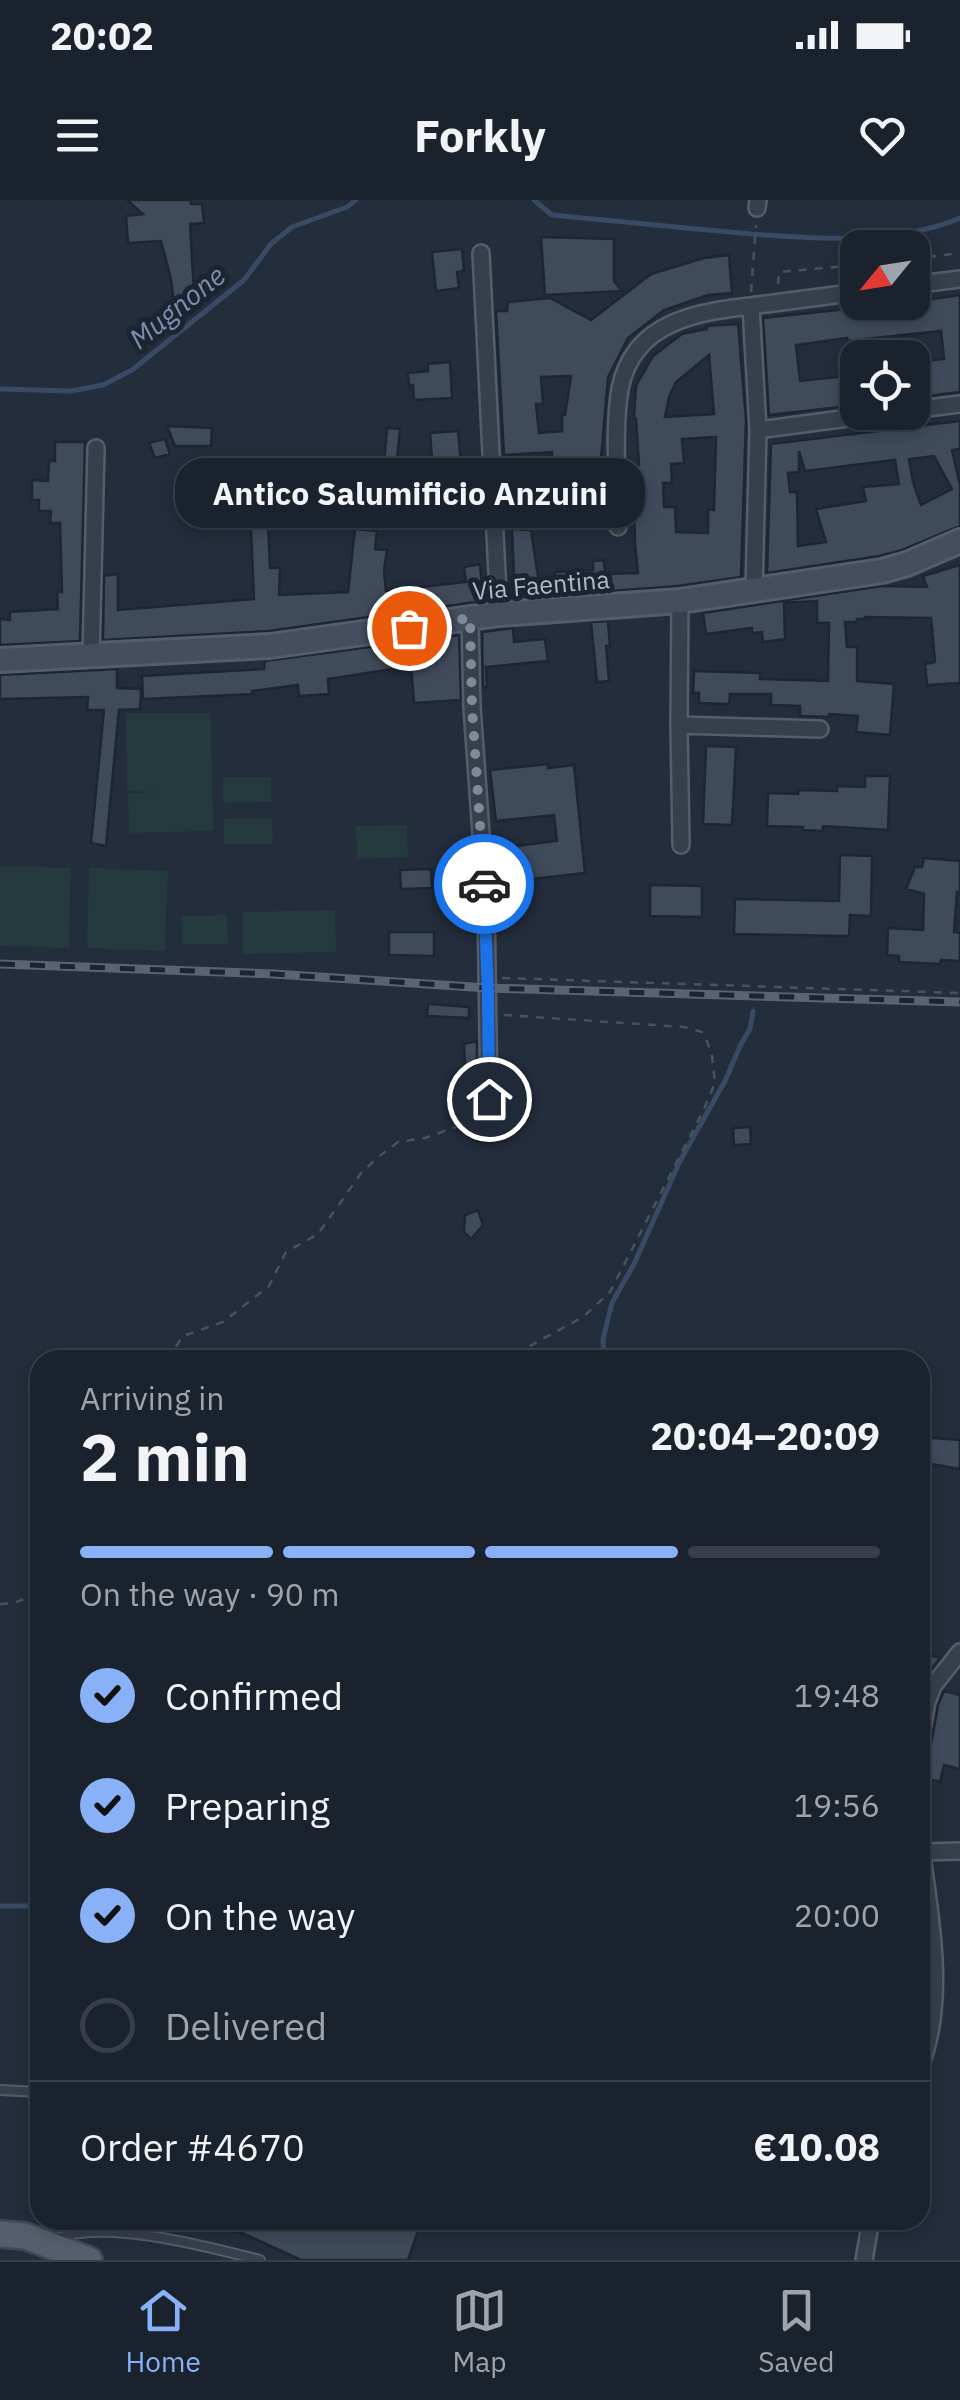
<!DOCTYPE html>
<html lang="en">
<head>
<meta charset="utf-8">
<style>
	:root { --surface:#1a222d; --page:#232a35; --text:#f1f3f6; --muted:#9fa4aa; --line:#383f49; --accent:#88b1f7 }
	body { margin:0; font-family:"IBM Plex Sans",sans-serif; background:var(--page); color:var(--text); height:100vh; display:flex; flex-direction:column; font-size:38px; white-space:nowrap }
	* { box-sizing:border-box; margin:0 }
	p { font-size:32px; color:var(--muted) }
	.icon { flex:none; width:55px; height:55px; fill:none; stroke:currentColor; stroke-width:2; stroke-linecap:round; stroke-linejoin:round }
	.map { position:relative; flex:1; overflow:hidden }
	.panel { position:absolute; left:30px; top:1150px; width:900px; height:880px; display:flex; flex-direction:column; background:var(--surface); border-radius:30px; box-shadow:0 5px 15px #0003,0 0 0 2px var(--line) }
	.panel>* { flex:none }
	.needle { width:65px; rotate:240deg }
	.controls { position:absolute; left:840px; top:30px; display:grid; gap:20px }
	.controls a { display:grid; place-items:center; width:90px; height:90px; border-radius:20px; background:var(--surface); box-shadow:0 5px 15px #0003,0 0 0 2px var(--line); font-size:50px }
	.pin { position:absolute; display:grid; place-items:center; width:85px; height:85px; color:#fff; margin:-42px; border:5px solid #fff; border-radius:50%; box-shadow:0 2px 10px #0007 }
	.courier { position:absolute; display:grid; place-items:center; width:100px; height:100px; margin:-50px; border:8px solid #1a73e8; border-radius:50%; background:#fff; color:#222; box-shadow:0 2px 12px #0007 }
	.bubble { position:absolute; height:70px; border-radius:30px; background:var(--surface); box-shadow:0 5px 15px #0003,0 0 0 2px var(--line); font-size:32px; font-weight:700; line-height:70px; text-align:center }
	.summary em { font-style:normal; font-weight:700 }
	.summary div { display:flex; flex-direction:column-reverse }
	.summary { display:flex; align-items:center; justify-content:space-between; height:170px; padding:0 50px }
	h1 { font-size:65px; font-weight:700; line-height:75px }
	.bar { display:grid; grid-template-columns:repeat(4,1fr); gap:15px 10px; align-content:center; height:120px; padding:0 50px }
	.bar i { height:12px; border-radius:8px; background:var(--line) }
	.bar .selected { background:var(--accent) }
	.bar p { grid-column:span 4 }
	.line { display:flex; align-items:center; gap:25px; padding:0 50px; border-top:2px solid var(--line) }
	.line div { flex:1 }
	ol { padding:0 50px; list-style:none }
	li { display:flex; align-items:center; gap:30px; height:110px }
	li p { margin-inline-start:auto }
	li .icon { padding:10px; border-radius:50%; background:var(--accent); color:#111; stroke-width:4 }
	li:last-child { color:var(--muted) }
	li i { width:55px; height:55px; border:5px solid var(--line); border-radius:50% }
	.status { display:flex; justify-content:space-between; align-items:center; height:70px; padding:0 50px; background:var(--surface); direction:ltr }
	.status svg { height:28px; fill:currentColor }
	header { display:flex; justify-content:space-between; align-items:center; height:130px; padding:0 50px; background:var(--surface); font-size:45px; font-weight:700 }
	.menu { display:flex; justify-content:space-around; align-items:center; height:140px; border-top:2px solid var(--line); background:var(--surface); font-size:28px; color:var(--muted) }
	.menu a { display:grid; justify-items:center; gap:5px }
	.menu .selected { color:var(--accent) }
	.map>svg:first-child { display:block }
</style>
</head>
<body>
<div class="status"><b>20:02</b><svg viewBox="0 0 49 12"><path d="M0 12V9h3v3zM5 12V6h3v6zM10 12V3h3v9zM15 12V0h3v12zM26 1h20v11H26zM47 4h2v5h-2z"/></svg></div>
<header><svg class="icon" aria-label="menu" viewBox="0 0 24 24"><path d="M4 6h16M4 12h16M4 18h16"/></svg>Forkly<svg class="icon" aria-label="heart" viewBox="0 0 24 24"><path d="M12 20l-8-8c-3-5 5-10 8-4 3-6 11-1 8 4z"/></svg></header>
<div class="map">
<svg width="960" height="2060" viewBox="0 0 960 2060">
	<rect width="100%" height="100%" fill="#232d3c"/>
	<path fill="#253a3d" d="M126,513h85l2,118 -84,2 -1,-40 28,-1 -29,-1z
		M223,577h48v25l-48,1z
		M272,618l1,26h-49v-25z
		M407,625l1,32 -51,2 -1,-33z
		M0,666l71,2 -2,80 -69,-2z
		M89,668l79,3 -3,80 -78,-3z
		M335,710l1,42 -93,2v-42z
		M227,715l1,29h-46l-1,-28z"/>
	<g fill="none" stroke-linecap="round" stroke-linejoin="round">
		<path stroke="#384a65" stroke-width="5" d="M534,0l18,15c52,5 103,10 155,15 77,7 181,19 253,-12
			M0,189l71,2 32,-6 29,-15 112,-90 27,-36 21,-17 55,-20 9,-7
			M604,1160l-1,-21 9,-36 22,-39 46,-103 45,-80 16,-37 9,-15 3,-18
			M0,1706h40"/>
	</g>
	<path fill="#3f4b5b" stroke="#1e2633" stroke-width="2.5" fill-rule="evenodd" d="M127,0h64v4h11l2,19 -14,1 4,69 -20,11 -3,-25 -10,-38 -33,2 -2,-27 17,-2z
		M541,37l73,2v42l8,10 -77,4z
		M462,49l2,22 -7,1 2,16 -23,3 -4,-39z
		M729,55l3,38 -24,2 -44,15 -36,28 -20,39 -7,82 -12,1 2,66 -37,1 -2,-75 -48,3 -8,-144h11l1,-9 42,-4 41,22 60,-46 53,-16zM571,176l-6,39h-3v16l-23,2 -3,-29h7l-2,-27z
		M960,95v97l-48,6v-29h5l-1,-7 28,-3 -3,-28 -94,10v-3l-51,7 4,36 58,-6v30l-89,10 -6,-97 149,-16z
		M738,124l8,95 -5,158 -63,9 -122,9 -1,-23 38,-2v-9l11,-1 1,14 33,-1 -3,-29 -2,-79h6l-3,-46h-2l2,-34 17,-29 29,-22 25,-5v-3zM709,155l5,59 -49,3 4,-20 7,-15zM716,237l-2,73 -6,-1v24l-32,-1 -1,-25h-11l-1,-24h9l-1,-19 13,-1 -2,-24z
		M450,162l2,36 -38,2 -1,-15h-4l-1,-12 20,-2v-7z
		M960,221v28l-8,1 8,35v41l-58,24 -23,6 -112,17 4,-129zM799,251l6,20 90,-11 4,24 -36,3 3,14 -50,8 10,33 -28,4 -1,-54h-7l-2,-19 11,-1zM934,256l18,33 -31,16 -8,-23 -4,-23z
		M167,226l45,2 -1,18h-36z
		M387,228l13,1 -9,90 -13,-2 3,-30 -38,2v-12l40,-2z
		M458,231l4,42 15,-2 3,38 -30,3 -1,-15 -26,2 -3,-25 13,-1 -3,-40z
		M165,239l5,15 -15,4 -6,-15z
		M55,242h30l-5,199 -80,4v-26l10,1v-8l48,-3 -1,-17h5l-2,-69h-10l1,-12h-12v-11h-7v-20l16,1 1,-20h6z
		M248,259l53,2 1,37 42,-2v21l-76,5 2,46h10l-1,27 69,-3 7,-63 22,2 -2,18 12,1 -3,21 2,20 80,-9 -2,-15 16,-3 3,37 -214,30 -166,9 1,-64 14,-2v36l136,-11z
		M512,329l19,1 10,66 -26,2z
		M960,365v118l-33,2 -2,-21 10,-2 -4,-44 -66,-1v2h-8v3h-12l2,25h10v34l37,3 -4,51 -34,-3 2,-16 -29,-2v3l-29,-1v-10l-29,-1v-11h-41l-1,10 -30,-1v-10h-6l1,-22 66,2v6l68,2 1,-58h-12v-22l-33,2 1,36 -22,3 -1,-10 -10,1v-5l-46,6 -3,-21 179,-27 45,1 -4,-11z
		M608,421l2,25h-4l3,35 -12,1 -6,-60z
		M513,428l1,14 31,-3 3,22 -62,6 1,20h-4l-1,-55z
		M459,435l2,65 -47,3 -3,-37 -83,13 1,15 -30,2 -1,-11 -46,6 1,3 -110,5 -1,-23 122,-7 1,-8z
		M117,469v19l24,1 -1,20 -21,1 -13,136 -15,-3 13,-133h-17l1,-13 -88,2v-24z
		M706,546l30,1 -4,78 -29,-1z
		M548,564v4l26,-3 11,108 -82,9 -4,-34 58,-7 -3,-26 -58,6 -6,-51z
		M865,576h25l-2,54 -65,-4v5l-20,-1v-3l-36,-1 1,-33 30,1v-4l39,1v-5l28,1z
		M840,655l32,1 -1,60 -21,-1 -1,21 -115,-2 1,-35 104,2z
		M924,658l36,3v32l-3,-1 -3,40 6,1v28l-19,-1 -1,4 -41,-2v-6l-12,-1 1,-27 35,2 1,-36 -18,-5 9,-22h7z
		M431,669l1,19 -31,1 -1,-19z
		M650,685l52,1v31l-52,-1z
		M389,732h45v24l-45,-1z
		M428,804l41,3v11l-42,-2z
		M477,841v35l-12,-12 -1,-20z
		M750,927l1,17 -17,1 -1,-17z
		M478,1010l5,15 -12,14 -7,-7 1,-17z
		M920,1237l40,3v29l-40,-7z
		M920,1452l20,6 -15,20 -5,-1z
		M944,1491l16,4v74l-16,-4 -4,17 -20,-5v-21l1,-4 7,-3 3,-5 7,-39z
		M205,2020h128l43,10 4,-10 38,11 -10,29h-107l-59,-27 -37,-7z"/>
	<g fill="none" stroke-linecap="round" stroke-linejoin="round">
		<defs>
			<path id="lane" d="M0,1890l40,2
				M57,2039c46,-21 155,9 203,21"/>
			<path id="street" d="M757,8l1,-8
				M481,53l18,361
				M912,85l48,-6
				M751,106l7,124 -4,159
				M912,210l48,-6
				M758,230l136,-18
				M618,327c0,-43 -5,-97 2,-138 14,-73 87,-78 146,-85 31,-4 61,-8 92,-12
				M680,401l-1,124 2,120
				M470,419l2,88 14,197 3,195
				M91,456l5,-208
				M679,525l141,4
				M920,1541l7,-39 6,-16 27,-34
				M920,1644c10,67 27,158 0,222
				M921,1652l39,-1
				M864,2060l7,-40"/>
			<path id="secondary" d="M0,460l270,-14 229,-32 181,-13 202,-30 25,-7 53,-23"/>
			<path id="primary" d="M0,2034l25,2 64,24"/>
		</defs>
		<use href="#lane" stroke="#555d6a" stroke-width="12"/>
		<use href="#street" stroke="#555d6a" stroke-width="20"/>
		<use href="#secondary" stroke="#555d6a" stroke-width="28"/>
		<use href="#primary" stroke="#404855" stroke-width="30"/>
		<path stroke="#43575a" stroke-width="2.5" stroke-dasharray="8 8" stroke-linecap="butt" d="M912,59l48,-6
			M778,84l1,-12 79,-7
			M751,92l5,-67
			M502,778l458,15
			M504,815l180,12 18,5 5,9 5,15 3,27 -12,28 -93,181 -27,25 -79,43
			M167,1160l16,-24 40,-14 46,-36 17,-34 32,-18 44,-62 15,-14 21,-16 27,-4 39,-14 12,-13
			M0,1404l13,-1 27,-9"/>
		<use href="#lane" stroke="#373f4c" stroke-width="8"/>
		<use href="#street" stroke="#373f4c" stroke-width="15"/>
		<use href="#secondary" stroke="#454e5f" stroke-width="22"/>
		<use href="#primary" stroke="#555e6c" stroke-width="25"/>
		<defs>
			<path id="rail" d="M0,764l274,10 214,14 472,14"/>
		</defs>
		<use href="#rail" stroke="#596373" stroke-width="9"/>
		<use href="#rail" stroke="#1c2431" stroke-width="5" stroke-dasharray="15" stroke-linecap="butt"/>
	</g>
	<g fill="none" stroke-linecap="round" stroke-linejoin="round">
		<path stroke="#808997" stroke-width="10" stroke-dasharray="0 18" d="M409,428l61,-10 2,89 12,177"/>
		<path stroke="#1a73e8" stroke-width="12" d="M484,684l4,112 1,103"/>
	</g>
	<g text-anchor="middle" stroke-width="10" stroke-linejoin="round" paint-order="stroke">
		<g font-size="25" fill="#b2bac8" stroke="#1c2431">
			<text transform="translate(541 385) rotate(-5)" y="9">Via Faentina</text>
		</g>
		<g font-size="28" font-style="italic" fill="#7a8faf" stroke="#1c2431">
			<text transform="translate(177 107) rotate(-39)" y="10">Mugnone</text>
		</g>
	</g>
</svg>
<div class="controls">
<a><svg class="needle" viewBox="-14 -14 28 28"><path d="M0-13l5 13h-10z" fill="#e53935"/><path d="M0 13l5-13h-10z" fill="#9fa4aa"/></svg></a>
<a><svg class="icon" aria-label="locate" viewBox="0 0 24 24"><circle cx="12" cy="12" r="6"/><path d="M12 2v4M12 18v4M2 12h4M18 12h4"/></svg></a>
</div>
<div class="pin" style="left:409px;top:428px;background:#ea580c"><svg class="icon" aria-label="bag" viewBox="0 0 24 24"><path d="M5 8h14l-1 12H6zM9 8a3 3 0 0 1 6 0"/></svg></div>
<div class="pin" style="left:489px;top:899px;background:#1f2937"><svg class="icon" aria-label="home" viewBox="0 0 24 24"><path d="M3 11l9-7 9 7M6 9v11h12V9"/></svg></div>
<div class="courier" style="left:484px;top:684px"><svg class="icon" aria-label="car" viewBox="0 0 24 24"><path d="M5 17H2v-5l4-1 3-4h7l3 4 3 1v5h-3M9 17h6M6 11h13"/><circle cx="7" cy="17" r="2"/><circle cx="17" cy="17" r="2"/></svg></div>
<div class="bubble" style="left:175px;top:258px;width:470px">Antico Salumificio Anzuini</div>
<section class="panel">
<div class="summary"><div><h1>2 min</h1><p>Arriving in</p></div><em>20:04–20:09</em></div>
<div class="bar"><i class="selected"></i><i class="selected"></i><i class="selected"></i><i></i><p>On the way · 90 m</p></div>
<ol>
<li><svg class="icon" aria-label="check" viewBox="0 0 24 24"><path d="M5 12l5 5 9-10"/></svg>Confirmed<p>19:48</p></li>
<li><svg class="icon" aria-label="check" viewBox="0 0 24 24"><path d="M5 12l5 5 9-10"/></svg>Preparing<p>19:56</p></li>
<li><svg class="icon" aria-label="check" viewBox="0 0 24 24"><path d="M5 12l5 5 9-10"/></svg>On the way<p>20:00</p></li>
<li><i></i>Delivered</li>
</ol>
<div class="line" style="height:130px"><div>Order #4670</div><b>€10.08</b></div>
</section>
</div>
<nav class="menu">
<a class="selected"><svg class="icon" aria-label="home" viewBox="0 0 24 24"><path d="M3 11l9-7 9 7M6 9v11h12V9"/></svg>Home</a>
<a><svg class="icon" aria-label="map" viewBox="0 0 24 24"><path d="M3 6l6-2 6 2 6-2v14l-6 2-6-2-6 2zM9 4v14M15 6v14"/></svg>Map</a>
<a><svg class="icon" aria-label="saved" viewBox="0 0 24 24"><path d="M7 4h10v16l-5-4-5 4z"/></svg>Saved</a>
</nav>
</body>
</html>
